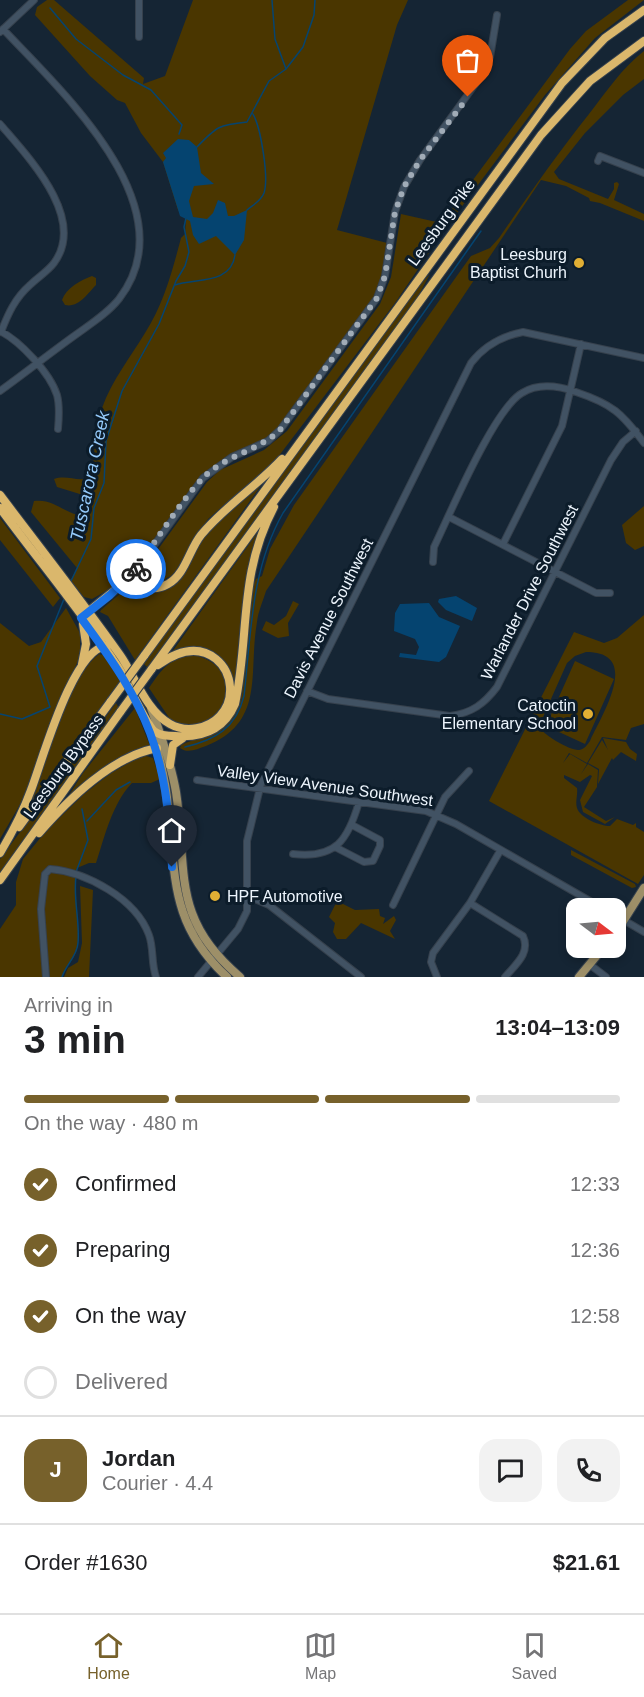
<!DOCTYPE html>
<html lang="en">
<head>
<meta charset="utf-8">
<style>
	:root { --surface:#fff; --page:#f2f2f2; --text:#202124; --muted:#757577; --line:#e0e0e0; --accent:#77612b }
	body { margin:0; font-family:Helvetica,sans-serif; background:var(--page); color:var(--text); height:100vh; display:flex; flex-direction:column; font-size:22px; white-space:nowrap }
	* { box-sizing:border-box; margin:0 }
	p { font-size:20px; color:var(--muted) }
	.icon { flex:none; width:33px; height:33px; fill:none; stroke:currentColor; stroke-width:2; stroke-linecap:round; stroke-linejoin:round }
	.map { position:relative; height:977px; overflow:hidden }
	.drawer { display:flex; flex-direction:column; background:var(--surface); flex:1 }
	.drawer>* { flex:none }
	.needle { width:39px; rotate:106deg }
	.fabs { position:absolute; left:566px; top:898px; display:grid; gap:12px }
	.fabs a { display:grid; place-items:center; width:60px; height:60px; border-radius:12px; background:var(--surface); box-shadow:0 3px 9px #0003; font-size:30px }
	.pin { position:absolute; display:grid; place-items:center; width:51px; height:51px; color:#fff; margin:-62px -26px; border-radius:50% 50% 50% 0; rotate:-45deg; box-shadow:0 0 6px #0007 }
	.pin .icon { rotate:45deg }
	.courier { position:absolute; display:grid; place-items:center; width:60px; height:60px; margin:-30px; border:4px solid #1a73e8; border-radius:50%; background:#fff; color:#222; box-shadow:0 2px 8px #0007 }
	.head em { font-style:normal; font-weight:800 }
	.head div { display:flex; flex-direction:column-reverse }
	.head { display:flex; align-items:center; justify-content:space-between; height:102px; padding:0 24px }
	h1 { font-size:39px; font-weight:800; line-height:45px }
	.bar { display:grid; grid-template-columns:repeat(4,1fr); gap:9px 6px; align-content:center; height:72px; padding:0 24px }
	.bar i { height:8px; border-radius:4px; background:var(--line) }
	.bar .active { background:var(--accent) }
	.bar p { grid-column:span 4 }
	.line { display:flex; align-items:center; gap:15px; padding:0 24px; border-top:2px solid var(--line) }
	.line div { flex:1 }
	.round { display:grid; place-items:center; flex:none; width:63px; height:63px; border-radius:18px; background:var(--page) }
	ol { padding:0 24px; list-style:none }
	li { display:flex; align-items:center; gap:18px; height:66px }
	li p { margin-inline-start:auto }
	li .icon { padding:6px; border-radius:50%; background:var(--accent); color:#fff; stroke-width:4 }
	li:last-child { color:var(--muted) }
	li i { width:33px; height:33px; border:3px solid var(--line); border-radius:50% }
	.dock { display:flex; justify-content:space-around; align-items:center; height:84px; border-top:2px solid var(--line); background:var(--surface); font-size:16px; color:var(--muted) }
	.dock a { display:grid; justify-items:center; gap:3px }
	.dock .active { color:var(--accent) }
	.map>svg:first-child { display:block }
</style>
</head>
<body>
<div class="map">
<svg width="644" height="977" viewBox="0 0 644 977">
	<rect width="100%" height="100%" fill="#152534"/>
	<path fill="#4a3600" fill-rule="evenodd" d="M47,0h7l90,78 -1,6 22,-8 28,-76h215l-11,25 -60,205 54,14 -8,42 -103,144 -21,17 -47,23 -81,107 -39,22 -8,-2 -14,-16 7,-13 -46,-56 3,-11c20,-3 32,14 50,15l3,-3 1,-11 -5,-7 -26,-8 -3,-8c14,-5 26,5 38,-3 3,-23 2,-45 10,-68 10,-28 28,-50 43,-75 19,-30 27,-61 36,-95l4,-4 1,-15 -8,-9 -15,-48 -22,-29 -16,-30 -8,-3 -27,-24 -55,-61 2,-8z
		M628,0h16l-49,38 -50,57 -97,130 -53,78 -120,158 -67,58 -35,56 -12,6 -21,1 -2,-3 2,-5 67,-92 13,-12 44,-20 23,-19 93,-127 11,-27 10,-63 40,9 129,-174 16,-18z
		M644,51v28l-21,16 -38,38 -31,39 5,7 49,20 6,-10v-6l3,-1 2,2 -5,16 30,14v7l-44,-18 -10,-2 -1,-3 -23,-12 -25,-6 -275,411c-3,10 -8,21 -9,31 -9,51 9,100 -51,124 -9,3 -18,8 -26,2l1,-3c33,-14 46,-8 60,-46l12,-113 3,-7 6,-3 8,-27 24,-44 177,-249 19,-8 9,-10c29,-42 58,-84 90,-124 17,-22 33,-46 55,-63z
		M430,274l-15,28 -267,366 -4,-4 5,-9 269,-369z
		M92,276l4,2v7c-9,9 -17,23 -31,20l-3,-5c4,-12 19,-20 30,-24z
		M263,483l-128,177 -27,-44 -8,-4 1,-2 29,-25 32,5 48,-62z
		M644,506v40l-9,4 -9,-7 -4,-18z
		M0,518l60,80 -7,9 -53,-67z
		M265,522l-19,61 -11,97h-3l-18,-24 -42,-4z
		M293,601l6,3 -11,19 1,13 -11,2 -16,-8 4,-9 8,4 12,-9z
		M66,608l14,25v23l-35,82 -19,56 -26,45v-216l29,23 12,-4z
		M644,615v109l-13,4 -5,12 -24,-3 -15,26 -18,-10 -6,10 7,-9 17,10 -6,10 7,-10 10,6 -1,17 -13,20 22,14 9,-4 -10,7 -22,-12 -3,-12 12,-24 -2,-1 -10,7 -16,-7v3l13,10c1,7 -2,14 0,20 3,10 23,18 33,18l7,-7 16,6 3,-2v4l8,5v43l-6,9 -149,-83 85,-169 30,11 13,-5zM586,652c57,0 15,64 4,89 -3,4 -5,8 -11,9 -8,1 -38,-16 -40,-24l28,-63 8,-7z
		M99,654l4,1 17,26 -96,131c16,-43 40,-130 75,-158z
		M194,655c52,12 36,72 -3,71 -6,0 -13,-3 -19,-4l-23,-34c13,-19 21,-31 45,-33z
		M575,661l39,18 -29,65 -39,-18z
		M116,703l3,5 -3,6 -116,158v-13z
		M135,708l15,38 -20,8 -63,44 16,-25z
		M603,738l23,4 4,7 7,5 -1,7 -15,-9 -8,8 -1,-2 -14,26 1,-15 -11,-6 14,-23 6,10z
		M143,755l10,3 7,21 -9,4h-19c-20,21 -27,53 -36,80h-7l-12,5c-4,27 3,52 1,76 -1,13 -12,21 -16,33h-62v-48l16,-24v-23l7,-23 23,-28 38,-37 27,-21z
		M571,850l64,34 1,3 -4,1 -61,-33z
		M80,886l13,4 -4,87h-25l4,-9 10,-6 4,-19z
		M337,901l18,9 24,-1 1,7 5,2 -2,6 11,-8 2,4 -6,11 5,8 -34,-16 -15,16h-9l-4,-7 2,-9 -6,-6z"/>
	<path fill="#054470" d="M178,139l11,1 8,7 4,26 13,11 -20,2 -5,15 4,16 14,2 6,-6 5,-13 7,3 3,13h6l13,-6 -3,30 -9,15 -19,-19 -17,8 -6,-9 -3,-14 -10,-5 -17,-54 3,-4 -3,-5z
		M456,596l21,12 -5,13 -26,-11 -8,-8 1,-3z
		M429,603l10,14 21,9 -14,31 -7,5 -40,-5 1,-4 16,2 3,-8 -4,-8 -21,-8 1,-18 5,-9z"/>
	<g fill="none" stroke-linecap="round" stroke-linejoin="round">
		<path stroke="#054470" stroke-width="1.5" d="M272,0l3,39 11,30
			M50,8l26,31 47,36 28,15 31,35 -3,9
			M197,147c20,-21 22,-22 50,-25l22,-41 17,-12 17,-22 11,-32 1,-15
			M247,210c6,-5 14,-9 17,-17 5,-15 -3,-65 -11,-79
			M175,285c20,-7 56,0 60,-30
			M71,581l20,-42 3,-31 10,-25 2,-42 16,-50 37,-67 17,-43 9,-15 4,-14 -5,-25 2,-9
			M0,714l22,5 28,-12 -13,-41 27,-67
			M185,747c30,-7 51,-19 59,-51 7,-62 7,-127 39,-183l198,-282
			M87,821l29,-31 14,-8
			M76,872l12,-32 -6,-31
			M62,977c4,-13 15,-20 16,-34 2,-22 -5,-44 -2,-67"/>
		<defs>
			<path id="minor" d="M139,0v37
				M0,32l34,-32
				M0,124c29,34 87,94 54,139 -7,9 -16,14 -24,22 -15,13 -22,29 -29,47
				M598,161l2,-5 44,17
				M0,331c20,10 50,42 57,64 3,11 2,23 1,34
				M0,391c25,-18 49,-37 74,-55 15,-11 33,-22 45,-37 71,-92 -59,-209 -116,-270
				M449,517l147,76h14
				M503,544l59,-118 19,-82
				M433,562l1,-15c16,-33 60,-138 88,-154 16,-10 37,-7 54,-1 36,12 46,21 68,51
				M131,577l72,-99 29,-21 36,-16 12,-11 97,-132 8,-22 10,-64 9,-25 16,-27 65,-89 5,-14 7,-42
				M307,691l21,8 122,17c22,-3 34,-12 47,-29l114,-227 12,-18 13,-11
				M197,780l229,31 30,13 148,85
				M335,847l29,15 9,-1 7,-15v-6l-28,-15
				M293,854c43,5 55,-14 66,-52
				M248,896l21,9 92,72
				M470,903l53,33c8,17 -8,29 -18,41
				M393,905l52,-108 24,-26
				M615,915l29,17
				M589,964l17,13
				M46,977l-5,-68 4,-35 5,-5c37,3 86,30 99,66 5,14 2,28 7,42
				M198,977l40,-48 9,-18v-70l14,-57 210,-421c14,-18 31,-27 52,-31l121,26
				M437,977l-6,-15 2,-9 37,-50 30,-52"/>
			<path id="major" d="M151,708c10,27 20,55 25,84 12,79 -6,126 64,185
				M150,727c9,26 16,53 18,81 8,70 2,116 59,169
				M615,934l29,-46
				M579,977l24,-29"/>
			<path id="highway" d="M0,495c40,53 81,105 120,160 15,21 26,56 50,69 16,9 38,5 50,-8 15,-16 13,-43 -4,-57 -19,-15 -40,-7 -58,6
				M0,508c39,53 82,104 118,159 8,12 28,57 36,64 6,5 14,5 21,5 27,2 49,-6 60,-32 15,-70 3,-129 39,-197
				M84,615l47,-38c9,11 23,15 37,7 17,-9 21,-34 33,-49 24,-29 56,-49 81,-76
				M144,656l418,-573 43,-45 39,-28
				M82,664l4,-20 -3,-20
				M151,670l390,-535 49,-54 54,-40
				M170,765l3,-20 10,-7
				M19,827l92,-126
				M39,833c30,-34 72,-76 118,-85
				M0,853c12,-20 23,-41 31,-63 11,-28 42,-143 76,-144
				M0,880l121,-169"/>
		</defs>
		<use href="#minor" stroke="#36414d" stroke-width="8"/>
		<use href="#major" stroke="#36414d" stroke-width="10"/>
		<use href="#highway" stroke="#36414d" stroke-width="10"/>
		<use href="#minor" stroke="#415263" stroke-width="6"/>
		<use href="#major" stroke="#9d8f68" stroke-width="8"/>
		<use href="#highway" stroke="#dab76c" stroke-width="8"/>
		<defs>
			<path id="highway-bridge" d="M111,701l33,-45
				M121,711l30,-41"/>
		</defs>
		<use href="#highway-bridge" stroke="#36414d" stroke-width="10" stroke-linecap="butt"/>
		<use href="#highway-bridge" stroke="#dab76c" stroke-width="8"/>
	</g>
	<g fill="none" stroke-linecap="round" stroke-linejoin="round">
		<path stroke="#a1acb7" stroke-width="6" stroke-dasharray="0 10.8" d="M136,569c18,-25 54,-83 76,-99 23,-17 48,-21 68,-40l97,-132 8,-22 10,-64 9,-25 16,-27 48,-63"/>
		<path stroke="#1a73e8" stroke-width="8" d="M136,569l-26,26 -29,23c68,91 86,133 91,249"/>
	</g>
	<g fill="#e1af34" stroke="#0c1c2a" stroke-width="2">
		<circle cx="579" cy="263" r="6"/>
		<circle cx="588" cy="714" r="6"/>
		<circle cx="215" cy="896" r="6"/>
	</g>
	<g text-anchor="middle" stroke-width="6" stroke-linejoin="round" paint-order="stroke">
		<g font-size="16" fill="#edf5fd" stroke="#0c1c2a">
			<text transform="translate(441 222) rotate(-54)" y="6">Leesburg Pike</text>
			<text transform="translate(529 592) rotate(-63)" y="6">Warlander Drive Southwest</text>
			<text transform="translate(328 618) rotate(-63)" y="6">Davis Avenue Southwest</text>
			<text transform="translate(63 766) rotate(-54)" y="6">Leesburg Bypass</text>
			<text transform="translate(325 785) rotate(8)" y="6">Valley View Avenue Southwest</text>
		</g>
		<g font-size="16" fill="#edf5fd" stroke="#0c1c2a" text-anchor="end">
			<text x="567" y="260">Leesburg<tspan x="567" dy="18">Baptist Churh</tspan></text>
			<text x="576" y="711">Catoctin<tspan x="576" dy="18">Elementary School</tspan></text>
			<text x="227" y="902" text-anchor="start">HPF Automotive</text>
		</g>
		<g font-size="18" font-style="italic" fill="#94cafb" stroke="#0c1c2a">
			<text transform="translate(90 476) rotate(-78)" y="6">Tuscarora Creek</text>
		</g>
	</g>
</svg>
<div class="fabs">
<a><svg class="needle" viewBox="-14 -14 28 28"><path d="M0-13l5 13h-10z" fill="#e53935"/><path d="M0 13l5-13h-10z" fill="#757577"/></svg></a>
</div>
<div class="pin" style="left:468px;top:97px;background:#ea580c"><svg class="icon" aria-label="bag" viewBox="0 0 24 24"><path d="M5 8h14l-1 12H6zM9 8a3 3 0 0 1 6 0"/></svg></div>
<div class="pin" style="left:172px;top:867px;background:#1f2937"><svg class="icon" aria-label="home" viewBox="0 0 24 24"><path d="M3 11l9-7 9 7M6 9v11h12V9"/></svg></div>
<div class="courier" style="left:136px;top:569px"><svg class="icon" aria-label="bike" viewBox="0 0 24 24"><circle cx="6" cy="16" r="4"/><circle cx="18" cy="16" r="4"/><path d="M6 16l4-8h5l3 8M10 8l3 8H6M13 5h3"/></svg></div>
</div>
<section class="drawer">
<div class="head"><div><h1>3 min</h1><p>Arriving in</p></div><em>13:04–13:09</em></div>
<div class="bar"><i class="active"></i><i class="active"></i><i class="active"></i><i></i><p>On the way · 480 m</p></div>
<ol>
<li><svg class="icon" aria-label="check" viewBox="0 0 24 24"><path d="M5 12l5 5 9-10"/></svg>Confirmed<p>12:33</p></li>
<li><svg class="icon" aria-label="check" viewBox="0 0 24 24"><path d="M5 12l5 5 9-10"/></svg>Preparing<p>12:36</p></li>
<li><svg class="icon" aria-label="check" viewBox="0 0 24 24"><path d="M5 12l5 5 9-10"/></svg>On the way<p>12:58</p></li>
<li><i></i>Delivered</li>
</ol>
<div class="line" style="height:108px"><b class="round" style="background:var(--accent);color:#fff">J</b><div><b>Jordan</b><p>Courier · 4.4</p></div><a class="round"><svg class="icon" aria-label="chat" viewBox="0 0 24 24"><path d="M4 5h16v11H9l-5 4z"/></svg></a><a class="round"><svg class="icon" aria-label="phone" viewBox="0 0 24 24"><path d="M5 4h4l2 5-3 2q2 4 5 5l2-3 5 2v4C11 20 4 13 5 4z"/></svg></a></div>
<div class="line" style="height:78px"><div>Order #1630</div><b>$21.61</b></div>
</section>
<nav class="dock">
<a class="active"><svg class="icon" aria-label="home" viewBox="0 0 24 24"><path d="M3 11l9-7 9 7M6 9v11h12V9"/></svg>Home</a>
<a><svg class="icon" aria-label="map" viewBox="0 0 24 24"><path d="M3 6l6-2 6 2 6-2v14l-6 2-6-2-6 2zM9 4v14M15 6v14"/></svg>Map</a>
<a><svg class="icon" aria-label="saved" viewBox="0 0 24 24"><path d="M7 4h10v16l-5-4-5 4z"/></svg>Saved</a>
</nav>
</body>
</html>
